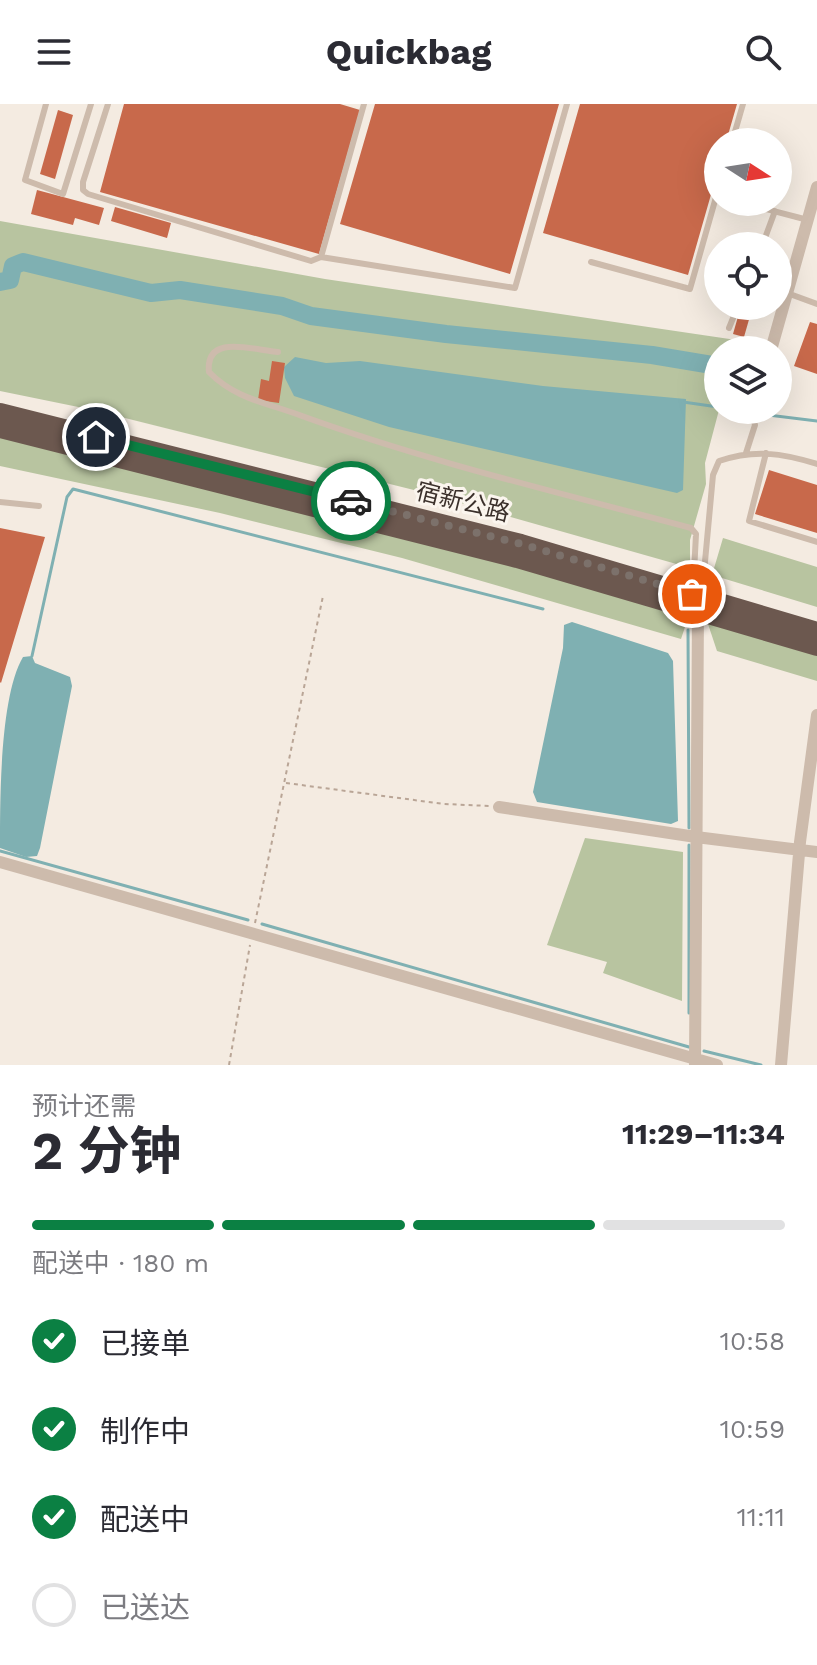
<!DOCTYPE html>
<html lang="zh">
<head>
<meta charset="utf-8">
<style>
	:root { --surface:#fff; --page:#f2f2f3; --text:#2b2b33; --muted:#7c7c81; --line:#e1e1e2; --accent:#0b8043 }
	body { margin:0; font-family:"Work Sans","Noto Sans SC",sans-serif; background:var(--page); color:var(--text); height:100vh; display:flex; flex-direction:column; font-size:30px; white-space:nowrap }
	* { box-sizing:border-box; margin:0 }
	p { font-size:26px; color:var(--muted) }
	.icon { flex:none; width:44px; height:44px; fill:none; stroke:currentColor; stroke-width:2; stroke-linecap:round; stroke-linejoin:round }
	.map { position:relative; height:961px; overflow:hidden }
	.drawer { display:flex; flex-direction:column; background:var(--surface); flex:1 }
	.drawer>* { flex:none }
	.needle { width:52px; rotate:102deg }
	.tools { position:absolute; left:704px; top:24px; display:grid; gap:16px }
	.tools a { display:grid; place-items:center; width:88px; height:88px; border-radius:50%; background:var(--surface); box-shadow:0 8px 32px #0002; font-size:40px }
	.pin { position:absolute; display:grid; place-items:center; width:68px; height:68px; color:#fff; margin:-34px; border:4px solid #fff; border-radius:50%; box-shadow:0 2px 8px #0007 }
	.courier { position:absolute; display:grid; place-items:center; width:80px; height:80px; margin:-40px; border:6px solid #0b8043; border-radius:50%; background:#fff; color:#222; box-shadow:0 2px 10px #0007 }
	.overview em { font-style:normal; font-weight:700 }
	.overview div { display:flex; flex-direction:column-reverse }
	.overview { display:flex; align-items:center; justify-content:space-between; height:136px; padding:0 32px }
	h1 { font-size:52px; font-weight:700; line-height:60px }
	.bar { display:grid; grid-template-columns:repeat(4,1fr); gap:12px 8px; align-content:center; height:96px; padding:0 32px }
	.bar i { height:10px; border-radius:6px; background:var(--line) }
	.bar .active { background:var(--accent) }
	.bar p { grid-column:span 4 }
	ol { padding:0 32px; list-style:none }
	li { display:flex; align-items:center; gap:24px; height:88px }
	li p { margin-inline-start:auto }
	li .icon { padding:8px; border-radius:50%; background:var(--accent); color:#fff; stroke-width:4 }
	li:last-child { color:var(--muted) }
	li i { width:44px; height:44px; border:4px solid var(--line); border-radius:50% }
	header { display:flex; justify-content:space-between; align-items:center; height:104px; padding:0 32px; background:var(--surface); font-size:36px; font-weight:700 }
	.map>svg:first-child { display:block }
</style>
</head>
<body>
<header><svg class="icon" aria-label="menu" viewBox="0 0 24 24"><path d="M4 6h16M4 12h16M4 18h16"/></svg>Quickbag<svg class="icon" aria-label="search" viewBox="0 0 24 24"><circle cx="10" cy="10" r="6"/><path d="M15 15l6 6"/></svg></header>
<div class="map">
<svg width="817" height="961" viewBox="0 0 817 961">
	<rect width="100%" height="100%" fill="#f4ebe1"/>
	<path fill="#b8c4a0" d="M0,117l325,58 418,62 -3,9h-22l1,60 -14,53 1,21 -16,56v24l-3,3 -265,-75 -329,-82 -93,-19z
		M0,332l517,127 171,55 -7,21 -279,-81 -182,-45 -220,-47z
		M723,434l94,29v40l-105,-32z
		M707,517l110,32v28l-100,-30z
		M585,734l98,14 -1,149 -79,-28 4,-11 -60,-17z"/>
	<path fill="#7fb0b2" d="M295,253l31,6 34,-2 183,25 143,13 -3,91 -6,3 -288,-66 -95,-31 -9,-18 -1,-11z
		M572,518l96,31 5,8 5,160 -7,3 -134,-22 -4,-10 30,-144 1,-23z
		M32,552l3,7 35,14 2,9 -32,162 -3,8 -11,1 -26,-9c0,-51 0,-152 23,-191z"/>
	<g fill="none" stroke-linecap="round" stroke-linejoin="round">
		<path stroke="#7fb0b2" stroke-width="3" d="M683,298l35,5
			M760,310l57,7
			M688,526l1,198
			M32,552l35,-159 6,-8 470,120
			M689,741v168
			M0,747l248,69
			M262,820l427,123
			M704,947l57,14"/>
		<path stroke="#7fb0b2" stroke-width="18" d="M0,178l10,-2 3,-14 10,-4 128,31 29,-3 102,16 29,10 135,18 206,21 66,11"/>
	</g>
	<path fill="#c8694b" d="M124,0h216l20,6 -41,144 -219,-62z
		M375,0h184l-49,170 -170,-50z
		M580,0h157l-11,38h-8v28l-30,105 -145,-42z
		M58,6l15,5 -18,64 -15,-5z
		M37,86l67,18 -5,17 -24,-7 -2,7 -42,-11z
		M115,103l56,16 -4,15 -56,-17z
		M741,202l11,3 -8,28 -11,-3z
		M810,218l7,2v50l-23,-8z
		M272,257l13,2 -6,40 -21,-3 3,-21 8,2z
		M769,366l48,15v48l-62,-19z
		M0,424l45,9 -44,146 -1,-1z"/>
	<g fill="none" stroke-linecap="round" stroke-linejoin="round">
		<path stroke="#b9a596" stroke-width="2" stroke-dasharray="4 4" stroke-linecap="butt" d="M286,679l158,21 46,2
			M255,819l68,-327
			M229,961l21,-120"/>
		<path stroke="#cdbbac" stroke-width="6" d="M46,0l-21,76 38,14 28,-90
			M108,0l-25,78v8l5,4 223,67 10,-4 43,-153
			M732,38l11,-38
			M739,98l69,18
			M762,142l13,-35
			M321,153l194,31 52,-184
			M591,158l99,27 28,-99
			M787,189l30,11
			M729,224l9,-22
			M278,248c-25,-2 -73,-19 -69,20 26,27 59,31 93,44 127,46 259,77 389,112l5,6 -3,58
			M746,349l9,-28 -4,-15
			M766,349l-17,68 68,21
			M0,398l39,4
			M702,490l11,-119 6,-14c35,-12 63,-8 98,3"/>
		<path stroke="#cdbbac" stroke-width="12" d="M771,246l46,-163
			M499,703l197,30 121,15
			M0,758l717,203
			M695,960l3,-453
			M781,961l19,-223 17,-127"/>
		<path stroke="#6c584f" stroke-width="20" d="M0,309l521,131 296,88
			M0,324l517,130 300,88"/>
	</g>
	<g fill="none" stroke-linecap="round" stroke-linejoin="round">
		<path stroke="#7c716b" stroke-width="8" stroke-dasharray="0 14.4" d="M351,397l170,43 171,50"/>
		<path stroke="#0b8043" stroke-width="10" d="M96,333l255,64"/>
	</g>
	<g text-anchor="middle" stroke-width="6" stroke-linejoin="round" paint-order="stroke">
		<g font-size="24" fill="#3b302b" stroke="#fbf5ee">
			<text transform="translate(463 398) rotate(14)" y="8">宿新公路</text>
		</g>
	</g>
</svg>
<div class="tools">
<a><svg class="needle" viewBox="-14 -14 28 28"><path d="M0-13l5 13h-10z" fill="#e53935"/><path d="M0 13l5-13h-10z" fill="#7c7c81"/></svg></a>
<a><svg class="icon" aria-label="locate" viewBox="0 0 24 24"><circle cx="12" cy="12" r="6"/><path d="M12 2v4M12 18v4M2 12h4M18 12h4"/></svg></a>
<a><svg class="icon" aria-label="layers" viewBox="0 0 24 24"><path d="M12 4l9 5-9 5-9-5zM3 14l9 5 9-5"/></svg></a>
</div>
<div class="pin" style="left:692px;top:490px;background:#ea580c"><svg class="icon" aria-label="bag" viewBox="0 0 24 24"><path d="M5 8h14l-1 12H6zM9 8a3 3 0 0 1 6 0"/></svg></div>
<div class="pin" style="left:96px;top:333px;background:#1f2937"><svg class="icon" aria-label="home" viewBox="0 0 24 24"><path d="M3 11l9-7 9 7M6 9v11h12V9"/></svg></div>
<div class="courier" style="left:351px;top:397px"><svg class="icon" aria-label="car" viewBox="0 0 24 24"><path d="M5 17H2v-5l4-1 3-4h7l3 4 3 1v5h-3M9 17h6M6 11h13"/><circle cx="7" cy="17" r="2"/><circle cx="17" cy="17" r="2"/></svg></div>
</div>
<section class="drawer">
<div class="overview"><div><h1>2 分钟</h1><p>预计还需</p></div><em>11:29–11:34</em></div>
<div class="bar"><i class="active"></i><i class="active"></i><i class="active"></i><i></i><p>配送中 · 180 m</p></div>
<ol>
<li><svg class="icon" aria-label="check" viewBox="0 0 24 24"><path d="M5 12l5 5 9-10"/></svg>已接单<p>10:58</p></li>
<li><svg class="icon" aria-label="check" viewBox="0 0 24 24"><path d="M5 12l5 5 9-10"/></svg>制作中<p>10:59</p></li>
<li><svg class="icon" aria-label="check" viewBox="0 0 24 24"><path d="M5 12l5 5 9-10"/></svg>配送中<p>11:11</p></li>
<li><i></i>已送达</li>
</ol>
</section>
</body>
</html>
